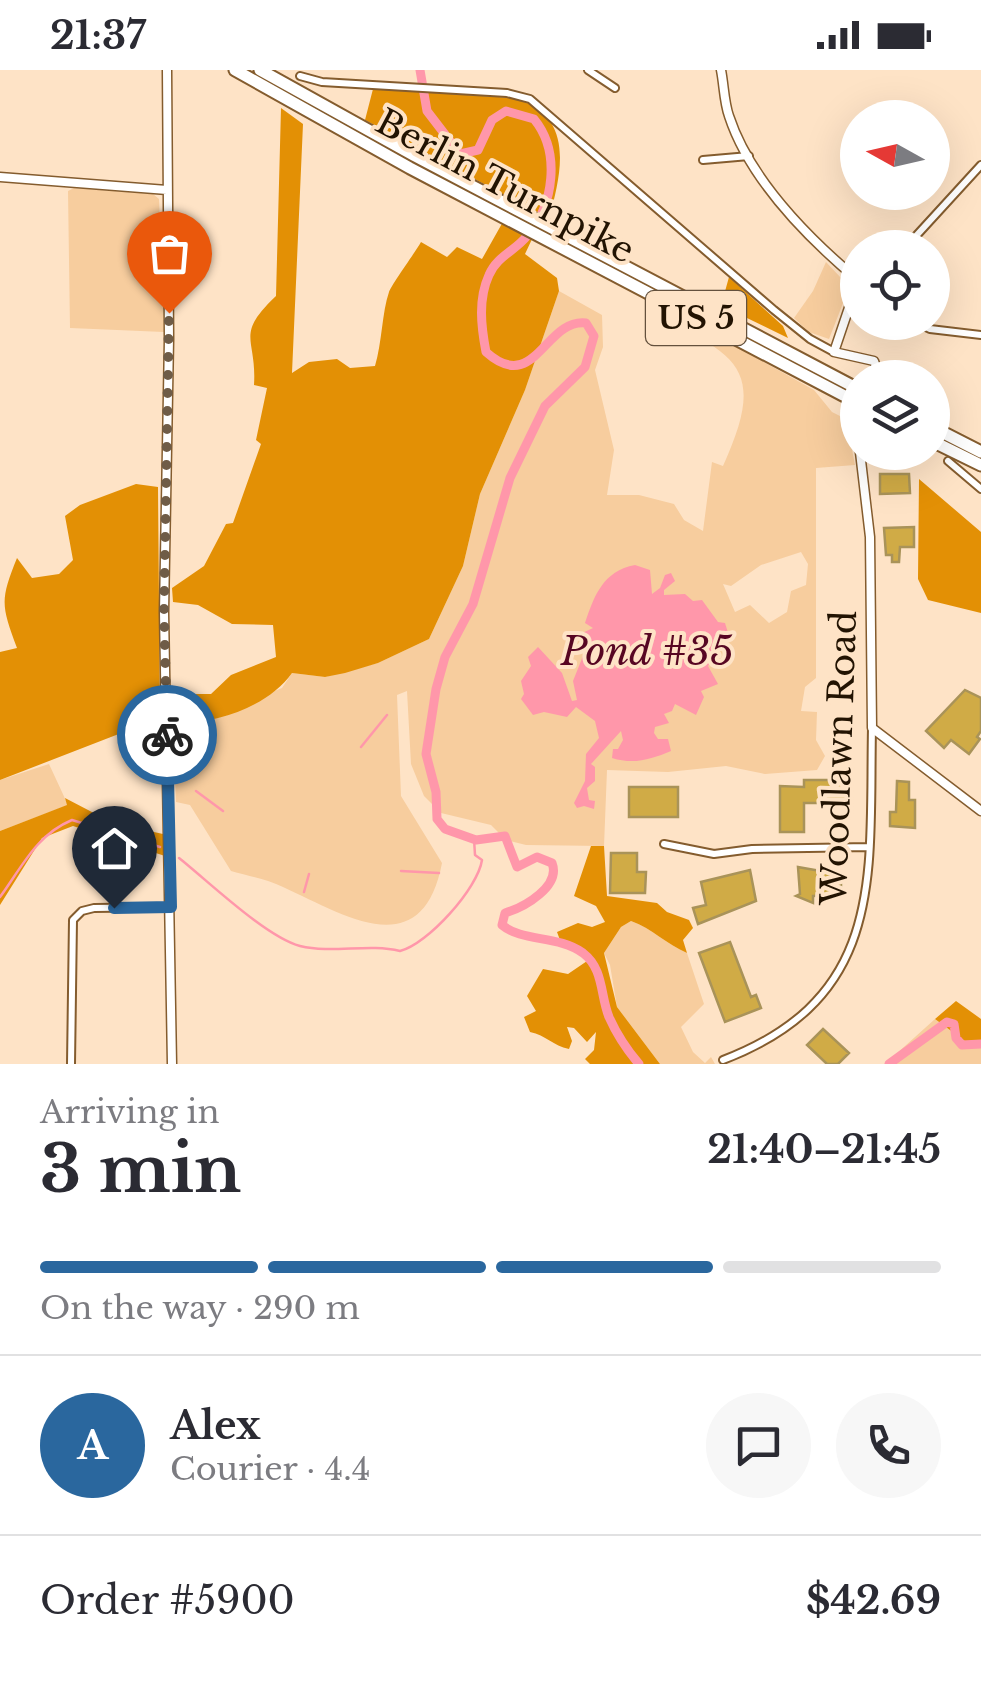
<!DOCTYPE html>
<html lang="en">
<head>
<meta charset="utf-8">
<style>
	:root { --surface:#fff; --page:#f7f7f7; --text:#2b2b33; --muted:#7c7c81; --line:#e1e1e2; --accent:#2a679e }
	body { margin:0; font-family:"Libre Baskerville",serif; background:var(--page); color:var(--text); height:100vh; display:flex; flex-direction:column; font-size:38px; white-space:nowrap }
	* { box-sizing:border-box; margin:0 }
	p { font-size:32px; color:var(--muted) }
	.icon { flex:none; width:55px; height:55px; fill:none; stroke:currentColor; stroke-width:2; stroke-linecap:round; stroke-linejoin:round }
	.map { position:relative; height:994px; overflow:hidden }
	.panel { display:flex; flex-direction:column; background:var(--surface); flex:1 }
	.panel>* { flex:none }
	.needle { width:65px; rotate:278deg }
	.fabs { position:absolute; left:840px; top:30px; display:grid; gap:20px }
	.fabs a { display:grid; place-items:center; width:110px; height:110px; border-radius:50%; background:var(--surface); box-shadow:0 10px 40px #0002; font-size:50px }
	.pin { position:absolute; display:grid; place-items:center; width:85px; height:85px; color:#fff; margin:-102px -42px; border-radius:50% 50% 50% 0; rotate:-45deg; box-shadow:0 0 10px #0007 }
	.pin .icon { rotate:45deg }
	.courier { position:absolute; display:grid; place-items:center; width:100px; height:100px; margin:-50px; border:8px solid #2a679e; border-radius:50%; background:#fff; color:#222; box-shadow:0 2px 12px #0007 }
	.head em { font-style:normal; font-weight:700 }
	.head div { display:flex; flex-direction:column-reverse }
	.head { display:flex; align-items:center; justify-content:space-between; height:170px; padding:0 40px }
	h1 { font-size:65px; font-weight:700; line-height:75px }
	.bar { display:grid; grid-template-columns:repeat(4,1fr); gap:15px 10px; align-content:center; height:120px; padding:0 40px }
	.bar i { height:12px; border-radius:8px; background:var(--line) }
	.bar .current { background:var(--accent) }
	.bar p { grid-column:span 4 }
	.line { display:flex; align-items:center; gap:25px; padding:0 40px; border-top:2px solid var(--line) }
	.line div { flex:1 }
	.round { display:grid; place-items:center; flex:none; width:105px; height:105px; border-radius:52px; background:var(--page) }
	.status { display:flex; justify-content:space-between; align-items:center; height:70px; padding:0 50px; background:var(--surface); direction:ltr }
	.status svg { height:28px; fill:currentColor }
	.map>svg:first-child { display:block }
</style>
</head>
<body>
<div class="status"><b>21:37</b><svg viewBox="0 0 49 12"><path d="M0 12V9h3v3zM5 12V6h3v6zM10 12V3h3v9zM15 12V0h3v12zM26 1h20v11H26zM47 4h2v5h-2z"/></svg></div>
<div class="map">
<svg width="981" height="994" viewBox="0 0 981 994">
	<rect width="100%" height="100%" fill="#fee3c6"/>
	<path fill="#f7cd9e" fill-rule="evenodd" d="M74,118l79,6 6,5 5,133 -94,-4 -2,-137z
		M826,192l16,17 5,14 -18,46 -20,-7 -15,-14 19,-27z
		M559,221l43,24 1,32 -8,23 19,80 -7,45h32l35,9 10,16 19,11 9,-69 11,4c37,-82 28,-110 -58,-143l9,-7 20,7 120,67 18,22 14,7 9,46 -39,3v210l-11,9 -4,24 16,1 -1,28 9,16 -8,14 -52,4 -39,-8 -58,6 -61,-2 -3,76 -78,-1 -20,-5 -15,-15 -50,-12 -17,-17 -13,-32 -4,-73 -10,4 4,101 41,67c-20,104 -99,51 -159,24 -16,-8 -35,-11 -52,-16l-41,-66 -14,-3 -3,-79 18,1 91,-36 10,-15 33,4 53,-14 51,-24 34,-73 17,-72 45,-104zM801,482l7,12 -2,21 -15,6 -4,21 -18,11 -19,-18 -15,7 -12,-28 8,2 30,-21z
		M49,694l19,41 -68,26v-51z
		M631,851c22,8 35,23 56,32l17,51 -23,23 12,25 12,11 6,-6 4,7h-55l-43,-57 -7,-42 -6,-12 17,-26z
		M935,949l38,28 8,-1v18h-96z"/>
	<path fill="#e39005" d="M373,19l142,9c60,18 47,73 34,121l-184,-99z
		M281,38l22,16 -11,249 17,-11 28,-3 13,9 25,-2c7,-23 7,-54 14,-74 3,-8 25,-38 32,-50l26,15 10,-10 25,12 22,-39 29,17 -8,17 32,24 2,13 -34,99 -45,104 -17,72 -34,73 -51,24 -33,10 -20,4 -33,-4c-24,34 -78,52 -119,50l1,-17 13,-1 9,-11h15l20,-19 45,-18 -3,-32 -41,-1 -34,-19 -25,-3 -1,-14 32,-22 22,-42 7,-1 28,-79 -5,-4 11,-52 -13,-3c3,-48 -20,-49 22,-89z
		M729,207l54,49 5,12 -41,-20 -23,-23z
		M919,409l62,53v81l-53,-13 -10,-21z
		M136,414l22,3 2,231 -160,62v-128l17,-4c-16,-43 -17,-48 0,-90l15,20 27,-4 14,-14 -8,-44 15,-11z
		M65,728l48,25 50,11 2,22 -92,-30 -31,12 -42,67v-74l67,-26z
		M591,776h13l3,50 50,7 10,9 22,8 4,8 -10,12 4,13c-21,-9 -34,-24 -56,-32l-10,6 -17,26 13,54 43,57h-70l-5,-5 9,-9 2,-18 -9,10 -13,-14 -7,-1 5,14 -3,8c-16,-3 -23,-14 -39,-17l-6,-15 12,-6 -9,-15 16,-27 25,5 22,-15 -30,-19 -3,-8 21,-9 14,4 13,-5 -9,-16 -22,-10z
		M956,931l25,18v27l-8,1 -38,-28z"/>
	<path fill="#ff97aa" d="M635,495l15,5 2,24 8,-6 5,-13 6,-2 4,8 -11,9v5l21,-1 8,7 9,-1 16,22 7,1 4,13 -21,30 10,18 -17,7 3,6 -8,18 -21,-11 -3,7 -8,3 5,9 -14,4 -1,6 4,6h10l3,12c-19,8 -37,14 -59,7l1,-9h5l5,-9 -2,-9 -30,33 4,3v14l-8,7 2,12 6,1 -1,8 -10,-3 -7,2 -3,-5 11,-22 1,-27 13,-16 -4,-17 -19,-14 -9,10 -23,-5 -11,3 -12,-16 3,-5 -3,-13 10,-15 -3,-9 10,-10 24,26 10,28 5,-1 -4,-19 14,-35 -9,-11 15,-7 -8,-5c9,-27 18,-52 50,-58z"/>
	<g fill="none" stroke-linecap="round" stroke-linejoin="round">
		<path stroke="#ff97aa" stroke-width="2.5" d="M361,677l26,-32
			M196,721l27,20
			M179,788c29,23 87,79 121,88 33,8 68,-3 100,5 28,-7 78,-63 82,-91l-7,-5 -1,-16
			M401,801l38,2
			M304,822l5,-18
			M0,827c22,-30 36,-62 72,-77l88,27"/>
		<path stroke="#ff97aa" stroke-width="9" d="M420,0l7,41 33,43 18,-4 14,-30 14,-9 28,8c27,33 20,86 -7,117 -12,15 -30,20 -38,39 -11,24 -8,51 -3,77 49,44 59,-34 100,-29l8,13 -9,31 -40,39 -35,72 -37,126 -28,53 -9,32 -10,65 10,38 1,27 8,10 31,11 29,-4 12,31 20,-10 15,6c9,23 -27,44 -47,50l-3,12c20,17 56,10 81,28 21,16 17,42 26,64 8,18 18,33 30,47
			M889,994l58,-42 7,2 2,14 6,7 19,-1"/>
	</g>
	<path fill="#d0ab46" stroke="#a99359" stroke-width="2.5" d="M880,404h29l1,19 -30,1z
		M914,457v20h-14l-1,15h-7v-7h-6l-2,-27z
		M965,620l16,8v33l-4,6 3,2 -11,15 -18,-14 -7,8 -18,-17z
		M804,710h45v23h-45v29h-24v-46l24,1z
		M897,711l12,1v18h6v28l-25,-2v-14h6z
		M629,717h49v30h-49z
		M611,783h26v19h9l-1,21h-35z
		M798,797l34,6v10h9v12l-28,1v7l-17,-7 4,-2z
		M750,800l6,31 -58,23 -5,-16 13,-3 -5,-23z
		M730,872l21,55 5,-2 5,13 -36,14 -26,-69z
		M823,959l26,24 -11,11h-11l-20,-19z"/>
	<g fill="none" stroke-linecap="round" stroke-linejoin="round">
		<defs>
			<path id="minor" d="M588,0l27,18
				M300,6l22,6 185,11 23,6 244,211 36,29 24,13
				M703,90l46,-4
				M905,178l76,-83
				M915,252l15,7 51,6
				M948,391l33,28
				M664,774l50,10 38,-5 117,-2
				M723,990c164,-63 146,-185 149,-332
				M71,994l2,-144 9,-9 12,-3 77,-1"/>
			<path id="tertiary" d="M167,0l2,269 -5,273 8,452
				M721,0c3,15 3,32 8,46 21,64 79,122 129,164
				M0,107l167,13
				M858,211l-24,71 40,9 6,17
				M858,355v12
				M860,382l10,85 2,191 109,83"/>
			<path id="trunk" d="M235,0l175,98 448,235
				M260,0l155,86 443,233
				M932,357l49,25
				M932,371l49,24"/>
		</defs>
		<use href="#minor" stroke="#845c2e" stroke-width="10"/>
		<use href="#tertiary" stroke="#845c2e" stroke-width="11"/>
		<use href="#trunk" stroke="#845c2e" stroke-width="15"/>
		<use href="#minor" stroke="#fff" stroke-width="6"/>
		<use href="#tertiary" stroke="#fff" stroke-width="8"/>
		<use href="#trunk" stroke="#fff" stroke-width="11"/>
	</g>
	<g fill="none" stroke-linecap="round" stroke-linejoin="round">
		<path stroke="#6f5c47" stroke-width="10" stroke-dasharray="0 18" d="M167,665l-3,-125 5,-297"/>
		<path stroke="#2a679e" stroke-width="12" d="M114,838l57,-1 -4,-172"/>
	</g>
	<g text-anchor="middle" stroke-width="8" stroke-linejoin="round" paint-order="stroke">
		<rect fill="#fee3c6" stroke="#64513d" stroke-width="2.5" x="646" y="221" width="100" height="54" rx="8"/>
		<g font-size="32" font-weight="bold" fill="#221302">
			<text x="696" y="259">US 5</text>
		</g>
		<g font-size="35" fill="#221302" stroke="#fee3c6">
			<text transform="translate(505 116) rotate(28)" y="12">Berlin Turnpike</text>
			<text transform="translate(839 688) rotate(-88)" y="12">Woodlawn Road</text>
		</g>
		<g font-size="38" font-style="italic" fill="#570622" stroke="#fee3c6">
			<text x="647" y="595">Pond #35</text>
		</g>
	</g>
</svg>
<div class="fabs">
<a><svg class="needle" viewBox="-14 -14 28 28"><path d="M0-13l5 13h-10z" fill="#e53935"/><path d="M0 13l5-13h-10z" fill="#7c7c81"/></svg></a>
<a><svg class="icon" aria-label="locate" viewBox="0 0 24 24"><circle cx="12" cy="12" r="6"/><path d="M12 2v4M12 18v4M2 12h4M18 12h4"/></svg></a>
<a><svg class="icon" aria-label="layers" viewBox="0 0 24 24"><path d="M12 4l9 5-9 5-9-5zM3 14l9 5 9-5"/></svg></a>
</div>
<div class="pin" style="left:169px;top:243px;background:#ea580c"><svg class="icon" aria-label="bag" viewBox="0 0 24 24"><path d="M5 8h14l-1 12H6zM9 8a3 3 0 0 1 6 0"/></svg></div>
<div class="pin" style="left:114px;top:838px;background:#1f2937"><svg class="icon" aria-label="home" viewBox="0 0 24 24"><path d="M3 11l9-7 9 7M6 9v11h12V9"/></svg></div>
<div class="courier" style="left:167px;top:665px"><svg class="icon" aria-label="bike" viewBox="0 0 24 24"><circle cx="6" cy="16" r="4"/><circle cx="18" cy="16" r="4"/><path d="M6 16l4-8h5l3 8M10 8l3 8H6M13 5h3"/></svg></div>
</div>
<section class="panel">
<div class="head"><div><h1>3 min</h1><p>Arriving in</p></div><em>21:40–21:45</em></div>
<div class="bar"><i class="current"></i><i class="current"></i><i class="current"></i><i></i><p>On the way · 290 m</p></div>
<div class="line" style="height:180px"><b class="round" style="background:var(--accent);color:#fff">A</b><div><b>Alex</b><p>Courier · 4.4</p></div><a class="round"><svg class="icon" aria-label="chat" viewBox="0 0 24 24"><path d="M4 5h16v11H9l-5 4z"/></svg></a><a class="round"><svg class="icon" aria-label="phone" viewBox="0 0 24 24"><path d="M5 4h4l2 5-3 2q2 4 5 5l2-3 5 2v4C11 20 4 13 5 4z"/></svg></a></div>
<div class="line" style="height:130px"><div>Order #5900</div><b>$42.69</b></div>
</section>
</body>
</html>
